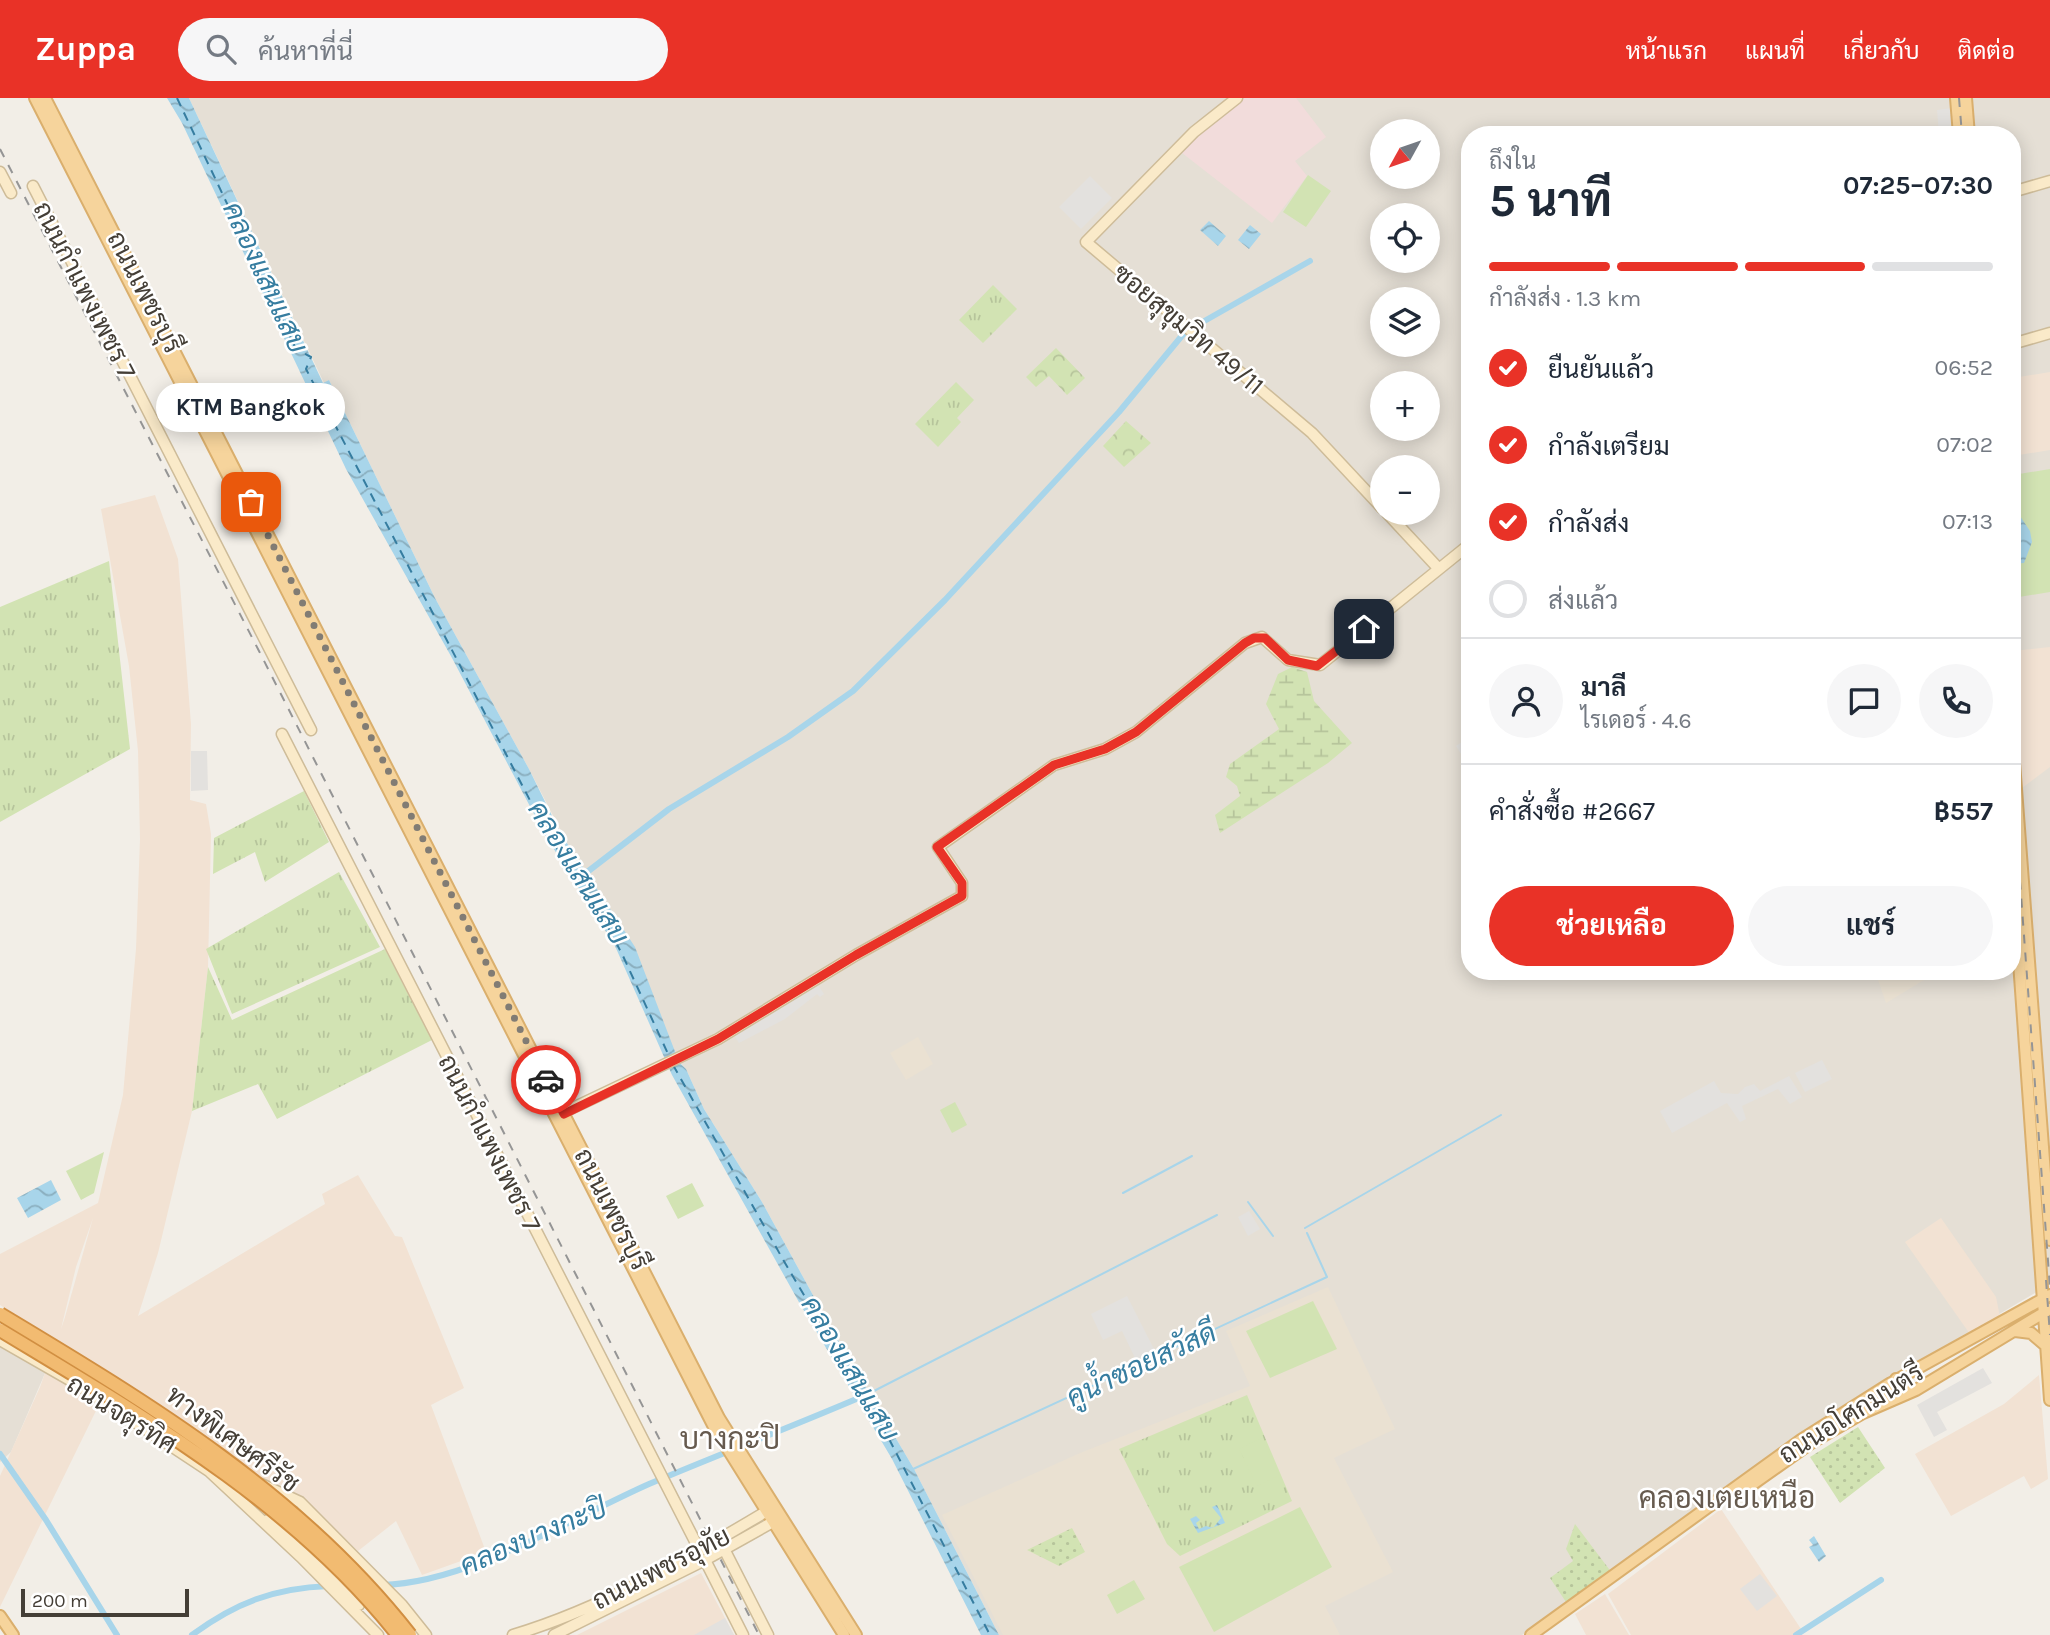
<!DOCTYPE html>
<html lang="th">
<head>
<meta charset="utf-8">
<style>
	:root { --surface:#fff; --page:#f6f6f7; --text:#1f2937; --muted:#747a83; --line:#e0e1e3; --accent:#e93227 }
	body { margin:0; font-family:Karla,Sarabun,sans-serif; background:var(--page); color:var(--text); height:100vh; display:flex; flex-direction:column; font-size:26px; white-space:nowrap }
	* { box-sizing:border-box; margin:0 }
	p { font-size:23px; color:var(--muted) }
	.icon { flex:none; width:38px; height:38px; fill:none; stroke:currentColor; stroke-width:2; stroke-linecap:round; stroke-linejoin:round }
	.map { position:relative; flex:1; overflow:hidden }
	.drawer { position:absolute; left:1461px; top:28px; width:560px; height:854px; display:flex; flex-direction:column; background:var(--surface); border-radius:28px; box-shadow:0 4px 18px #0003 }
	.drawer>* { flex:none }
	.needle { width:46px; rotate:230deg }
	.tools { position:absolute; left:1370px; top:21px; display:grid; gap:14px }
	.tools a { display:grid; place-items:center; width:70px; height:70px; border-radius:50%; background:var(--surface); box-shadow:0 4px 18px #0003; font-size:35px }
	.scale { position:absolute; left:21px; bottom:18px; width:168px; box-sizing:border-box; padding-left:7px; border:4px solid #443e36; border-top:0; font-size:19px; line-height:24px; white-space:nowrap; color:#443e36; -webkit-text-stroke:5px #fff; paint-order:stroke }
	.pin { position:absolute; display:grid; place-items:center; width:60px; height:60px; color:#fff; margin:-30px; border-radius:14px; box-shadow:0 4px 10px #0006 }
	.courier { position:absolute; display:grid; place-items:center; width:70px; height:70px; margin:-35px; border:5px solid #e93227; border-radius:50%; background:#fff; color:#222; box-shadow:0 2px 9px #0007 }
	.bubble { position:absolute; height:49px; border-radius:24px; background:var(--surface); box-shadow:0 4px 18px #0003; font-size:23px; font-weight:700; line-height:49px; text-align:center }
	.headline em { font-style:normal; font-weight:700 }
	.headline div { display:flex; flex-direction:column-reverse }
	.headline { display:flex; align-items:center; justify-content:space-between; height:119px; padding:0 28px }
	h1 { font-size:46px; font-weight:700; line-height:52px }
	.bar { display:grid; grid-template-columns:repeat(4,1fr); gap:10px 7px; align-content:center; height:84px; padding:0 28px }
	.bar i { height:9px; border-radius:5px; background:var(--line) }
	.bar .on { background:var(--accent) }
	.bar p { grid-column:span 4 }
	.line { display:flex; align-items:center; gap:18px; padding:0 28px; border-top:2px solid var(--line) }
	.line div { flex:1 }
	.round { display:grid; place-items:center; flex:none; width:74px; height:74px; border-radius:37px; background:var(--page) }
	ol { padding:0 28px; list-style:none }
	li { display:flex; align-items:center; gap:21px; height:77px }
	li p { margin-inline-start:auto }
	li .icon { padding:7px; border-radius:50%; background:var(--accent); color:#fff; stroke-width:4 }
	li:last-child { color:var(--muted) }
	li i { width:38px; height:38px; border:4px solid var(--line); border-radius:50% }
	.cta { display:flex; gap:14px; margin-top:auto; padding:14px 28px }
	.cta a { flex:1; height:80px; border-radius:42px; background:var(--accent); color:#fff; font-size:28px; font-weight:700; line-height:80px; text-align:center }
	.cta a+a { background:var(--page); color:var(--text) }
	header { display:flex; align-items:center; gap:42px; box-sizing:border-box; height:98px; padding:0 35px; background:var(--accent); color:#fff }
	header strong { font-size:33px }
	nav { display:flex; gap:38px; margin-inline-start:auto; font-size:24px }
	.search { width:490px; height:63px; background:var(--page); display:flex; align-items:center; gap:18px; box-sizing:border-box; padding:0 24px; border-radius:38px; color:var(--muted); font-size:26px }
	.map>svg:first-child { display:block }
</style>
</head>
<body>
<header>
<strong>Zuppa</strong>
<div class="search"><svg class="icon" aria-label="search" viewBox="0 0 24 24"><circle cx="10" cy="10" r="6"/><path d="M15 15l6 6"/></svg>ค้นหาที่นี่</div>
<nav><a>หน้าแรก</a><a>แผนที่</a><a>เกี่ยวกับ</a><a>ติดต่อ</a></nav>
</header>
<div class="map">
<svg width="2050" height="1537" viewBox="0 0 2050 1537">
	<defs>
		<pattern id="grass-tufts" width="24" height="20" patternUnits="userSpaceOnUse" patternTransform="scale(1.75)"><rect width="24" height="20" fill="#d2e3b3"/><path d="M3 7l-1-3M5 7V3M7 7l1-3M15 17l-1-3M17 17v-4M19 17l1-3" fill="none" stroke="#b6c49b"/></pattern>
		<pattern id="forest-crowns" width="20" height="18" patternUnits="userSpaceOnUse" patternTransform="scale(1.75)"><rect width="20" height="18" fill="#d2e3b3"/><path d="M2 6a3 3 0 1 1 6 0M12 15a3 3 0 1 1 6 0" fill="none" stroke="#b6c49b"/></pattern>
		<pattern id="wetland-marsh" width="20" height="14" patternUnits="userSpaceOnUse" patternTransform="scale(1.75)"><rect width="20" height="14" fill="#d2e3b3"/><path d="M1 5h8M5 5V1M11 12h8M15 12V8" fill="none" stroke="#b6c49b"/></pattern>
		<pattern id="garden-dots" width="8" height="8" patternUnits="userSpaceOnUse" patternTransform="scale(1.75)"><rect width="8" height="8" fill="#d2e3b3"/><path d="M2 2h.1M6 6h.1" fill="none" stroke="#b6c49b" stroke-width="1.8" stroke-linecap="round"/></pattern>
		<pattern id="water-waves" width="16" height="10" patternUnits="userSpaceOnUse" patternTransform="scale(1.75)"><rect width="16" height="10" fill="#a8d5ea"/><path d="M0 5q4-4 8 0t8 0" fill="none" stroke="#8aaebe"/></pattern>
	</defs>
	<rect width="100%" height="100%" fill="#f2eee7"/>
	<path fill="#e5dfd5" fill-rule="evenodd" d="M189,0h1861v1186l-154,91 -374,260h-523l-85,-166 -83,-141 -69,-126 -58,-93 -18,-40 -6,-7 -151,-293 -94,-171 -106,-218 -5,3zM1382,33h46v46h-46zM1470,37h542v836h-542zM1382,117h46v46h-46zM1382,201h46v46h-46zM1382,285h46v46h-46zM1382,369h46v46h-46z
		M0,1246l46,27 -35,81 -11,10z"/>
	<path fill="#f2e2d3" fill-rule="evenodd" d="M2050,274v78l-37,6v-78z
		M155,397l23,64 13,165 -1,76 16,4 5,30 -3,133 -16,144 -34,142 -20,63 187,-112 -3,-10 36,-19 37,61 7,1 62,151 -33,17 55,147 -64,23 -26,-54 -38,30 -56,-52 -21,-14 -23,-7 -145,-102 -113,231v-131l40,-89 17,-47 -57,-35v-51l98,-51 25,-108 13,-146 4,-110 -2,-88 -9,-85 -28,-157zM93,1120l-28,99 -4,12 15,-62z
		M2050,549v120l-28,21 -9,-137z
		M1941,1120l55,79 4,20 -30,17 -65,-92z
		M2039,1277l9,104 -17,10 -7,-13 -73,40 -36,-62 89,-50z
		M1721,1411l80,120 -8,6h-162l-23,-41z
		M701,1475l33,62h-157z
		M1605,1496l24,41h-43l-11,-21z"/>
	<path fill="#eae1d2" d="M1875,873h48l1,9 -38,23z
		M918,939l15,27 -27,16 -16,-27z
		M1328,1189l67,142 -61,29 59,114 -68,34 15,29h-337l-61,-120 138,-62 170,-67 -24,-55z"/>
	<path fill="#f2dcdb" d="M1236,0h60l30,39 -31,24 12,15 -35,47 -95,-74z"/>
	<path fill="url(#grass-tufts)" d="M993,187l24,24 -34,34 -24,-23z
		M956,284l18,18 -17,18 4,4 -23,25 -23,-23z
		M109,463l21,188 -130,73v-215z
		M304,693l25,51 -64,40 -10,-30 -42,22 1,-36z
		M339,774l41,75 -148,67 -26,-65z
		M385,851l47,91 -155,79 -19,-35 -66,27 16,-144 24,53z
		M1247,1297l45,106 -112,55 -13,-12 -48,-95z"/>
	<path fill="url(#forest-crowns)" d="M1056,250l29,30 -18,17 -18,-19 -13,11 -10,-10z
		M1126,323l25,22 -27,24 -21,-21z"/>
	<path fill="url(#wetland-marsh)" d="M1292,569l15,5 7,29 38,42 -24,20 -108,70 -5,-18 25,-19 -3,-10 -11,-9 4,-13 49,-35 -13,-25 12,-30z"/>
	<path fill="#d2e3b3" d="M1308,77l23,16 -25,36 -23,-15z
		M2050,371v123l-37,6v-123z
		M955,1004l12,23 -15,8 -12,-23z
		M104,1054l-10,41 -13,7 -15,-29z
		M692,1085l12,23 -26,13 -12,-23z
		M1313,1203l24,48 -67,29 -24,-47z
		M1262,1340l18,37 -23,11 -18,-37z
		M1300,1409l32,60 -118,65 -35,-65z
		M1134,1482l11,19 -28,15 -10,-19z"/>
	<path fill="url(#garden-dots)" d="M1858,1329l27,41 -45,35 -30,-46z
		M1575,1426l37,49 -44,32 -18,-27 23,-17 -7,-12z
		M1072,1430l13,24 -26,14 -32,-16z"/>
	<path fill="#e3e1de" d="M1952,10l2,25 -20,2 5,-1 -2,-24z
		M1090,78l22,22 -31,31 -22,-22z
		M1465,642l5,3v25l-14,-22z
		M191,653h16l1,39 -17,1z
		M818,887l6,9 -4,3 -3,-3 -32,25 -46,24 -5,-8z
		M1822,962l10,19 -27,13 -10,-19z
		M1789,978l13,21 -12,7 -12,-15 -36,17 4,13 -6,3 -13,-19 -55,30 -12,-22 54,-30 7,12 17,1 7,-7 9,-3 6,7z
		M1249,1113l11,18 -12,7 -10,-19z
		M1127,1198l28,55 -19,9 -14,-29 -19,9 -12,-26z
		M1983,1270l9,15 -55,29 10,18 -13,7 -17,-32z
		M1760,1476l17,22 -20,15 -17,-22z
		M725,1520l9,17h-40z"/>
	<path fill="url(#water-waves)" d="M167,0h22l134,285 6,-3 106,218 94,171 32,65 74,113 44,115 7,7 18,40 58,93 69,126 83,141 85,166h-18l-89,-176 -92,-155 -128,-229 -57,-129 -70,-111 -93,-177 -106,-189 -164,-346z
		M1209,123l17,15 -8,10 -18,-16z
		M1250,127l11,9 -12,15 -11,-9z
		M2013,415h5l12,18 2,11 -8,21 -11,1z
		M51,1082l10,20 -33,18 -11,-20z
		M1217,1407l8,18 -27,10 -8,-14 6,-3 4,4 -4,3 3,6 7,-3 7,2 8,-10 -9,-11z
		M1814,1438l12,20 -7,6 -10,-15 4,-2 -4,-5z"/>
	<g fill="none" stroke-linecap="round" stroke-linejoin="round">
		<path stroke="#a8d5ea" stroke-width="2" d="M1123,1095l69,-37
			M1248,1104l25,34
			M1305,1130l196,-113
			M870,1295l347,-178
			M911,1372l416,-193 -20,-44"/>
		<path stroke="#a8d5ea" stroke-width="6" d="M582,778l87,-67 119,-72 65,-46 92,-91 174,-188 66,-80 125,-71
			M0,1356l46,66 71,115
			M382,1487c86,-2 188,-66 267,-101 71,-30 142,-57 212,-87
			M192,1537c43,-32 82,-47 137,-49
			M1796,1537l85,-55"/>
		<path stroke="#367da0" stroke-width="2" stroke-dasharray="9 7" stroke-linecap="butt" d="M177,0l119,251 15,8 -5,12 242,466 52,77 23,44 46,100
			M673,967l112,198 104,176 101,196"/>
		<defs>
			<path id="secondary" d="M1237,0l-43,34 -108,110 226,191 70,75
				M0,74l11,21
				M33,88l278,544
				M2012,94l38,-11
				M2012,246l38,-11
				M1387,415l52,56
				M282,636l418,817
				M558,1017l160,-76 138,-84 106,-59v-13l-24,-36 116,-82 51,-16 31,-17 109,-89 17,-6 26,23 32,5 150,-121
				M0,1242l82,47 127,84 92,86 77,78
				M261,1386l39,18 102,103 24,30
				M268,1422l43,37 48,48
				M721,1445l47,92
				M705,1462l38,75
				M513,1537c90,-27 174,-76 254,-124
				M554,1537l151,-75 75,-42"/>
			<path id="primary" d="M35,0l679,1329 130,208
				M45,0l674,1320 137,217
				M1956,0l3,37
				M1966,0l3,37
				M2012,638l38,504
				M2012,765l38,537
				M2015,1233l16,2 14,12
				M1888,1299l16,-11 -2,-6 -6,-1
				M1746,1391l65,-46 52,-30 53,-23 134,-81
				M0,1518l13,19
				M1531,1537l270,-195 90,-57 159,-88"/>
		</defs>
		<use href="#secondary" stroke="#cebc99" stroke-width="13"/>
		<use href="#primary" stroke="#daaf6d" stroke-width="14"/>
		<use href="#secondary" stroke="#faeac9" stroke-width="10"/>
		<use href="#primary" stroke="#f6d49c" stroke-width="10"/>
		<path stroke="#959595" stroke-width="2" stroke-dasharray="9 9" stroke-linecap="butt" d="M1959,0l3,37
			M0,51l259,502 500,984
			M2012,675l38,515
			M2046,1182l4,55"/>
		<defs>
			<path id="highway-bridge" d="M0,1216c150,90 301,181 410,321
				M0,1232c142,86 293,172 398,305"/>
		</defs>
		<use href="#highway-bridge" stroke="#d18f42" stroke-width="16" stroke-linecap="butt"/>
		<use href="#highway-bridge" stroke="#f2bb71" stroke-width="12"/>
	</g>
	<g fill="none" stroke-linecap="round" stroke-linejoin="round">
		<path stroke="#817c74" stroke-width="7" stroke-dasharray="0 12.6" d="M251,404l295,578"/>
		<path stroke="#e93227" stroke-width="9" d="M546,982l18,34 154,-75 138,-84 106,-59v-13l-25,-36 117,-82 51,-16 31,-17 109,-89 9,-5h11l23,22 29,6 47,-37"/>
	</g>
	<g text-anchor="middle" stroke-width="5" stroke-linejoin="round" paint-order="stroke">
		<g font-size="26" fill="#443e36" stroke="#fff">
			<text transform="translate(85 192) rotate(63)" y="9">ถนนกำแพงเพชร 7</text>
			<text transform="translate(145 194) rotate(63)" y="9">ถนนเพชรบุรี</text>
			<text transform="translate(1189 231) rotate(40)" y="9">ซอยสุขุมวิท 49/11</text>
			<text transform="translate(490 1045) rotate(63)" y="9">ถนนกำแพงเพชร 7</text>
			<text transform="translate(612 1111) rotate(63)" y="9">ถนนเพชรบุรี</text>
			<text transform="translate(1851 1315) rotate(-32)" y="9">ถนนอโศกมนตรี</text>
			<text transform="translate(122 1316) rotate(32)" y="9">ถนนจตุรทิศ</text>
			<text transform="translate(233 1341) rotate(37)" y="9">ทางพิเศษศรีรัช</text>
			<text transform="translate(661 1470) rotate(-27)" y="9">ถนนเพชรอุทัย</text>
		</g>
		<g font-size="28" font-style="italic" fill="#367da0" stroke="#fff">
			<text transform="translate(266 179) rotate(65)" y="10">คลองแสนแสบ</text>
			<text transform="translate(579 774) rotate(58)" y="10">คลองแสนแสบ</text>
			<text transform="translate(1141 1266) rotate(-25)" y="10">คูน้ำซอยสวัสดี</text>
			<text transform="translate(851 1270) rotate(59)" y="10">คลองแสนแสบ</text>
			<text transform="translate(533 1438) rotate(-23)" y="10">คลองบางกะปิ</text>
		</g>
		<g font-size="30" fill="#665a4e" stroke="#fff">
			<text x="730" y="1351">บางกะปิ</text>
			<text x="1727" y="1410">คลองเตยเหนือ</text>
		</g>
	</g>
</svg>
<div class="tools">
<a><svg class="needle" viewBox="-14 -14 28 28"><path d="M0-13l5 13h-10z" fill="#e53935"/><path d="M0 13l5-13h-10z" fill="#747a83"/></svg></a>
<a><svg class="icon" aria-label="locate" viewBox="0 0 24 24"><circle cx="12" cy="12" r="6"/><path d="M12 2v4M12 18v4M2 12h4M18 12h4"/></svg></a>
<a><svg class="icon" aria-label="layers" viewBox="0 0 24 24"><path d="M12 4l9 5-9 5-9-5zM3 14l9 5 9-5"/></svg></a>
<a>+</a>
<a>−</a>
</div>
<div class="scale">200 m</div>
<div class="pin" style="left:251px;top:404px;background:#ea580c"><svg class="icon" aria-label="bag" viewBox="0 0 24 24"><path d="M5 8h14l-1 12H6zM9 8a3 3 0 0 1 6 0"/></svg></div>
<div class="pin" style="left:1364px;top:531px;background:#1f2937"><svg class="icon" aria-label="home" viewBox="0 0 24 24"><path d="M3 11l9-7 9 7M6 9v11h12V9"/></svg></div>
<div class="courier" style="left:546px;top:982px"><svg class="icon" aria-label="car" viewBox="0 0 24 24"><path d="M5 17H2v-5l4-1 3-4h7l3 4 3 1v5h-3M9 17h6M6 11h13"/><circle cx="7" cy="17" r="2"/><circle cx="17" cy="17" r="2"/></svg></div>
<div class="bubble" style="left:156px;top:285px;width:189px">KTM Bangkok</div>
<section class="drawer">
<div class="headline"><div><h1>5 นาที</h1><p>ถึงใน</p></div><em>07:25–07:30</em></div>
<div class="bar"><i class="on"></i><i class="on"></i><i class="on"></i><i></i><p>กำลังส่ง · 1.3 km</p></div>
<ol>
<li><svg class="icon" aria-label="check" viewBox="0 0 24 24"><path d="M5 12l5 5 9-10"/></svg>ยืนยันแล้ว<p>06:52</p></li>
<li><svg class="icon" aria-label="check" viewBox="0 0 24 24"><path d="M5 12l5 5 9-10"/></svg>กำลังเตรียม<p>07:02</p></li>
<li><svg class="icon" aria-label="check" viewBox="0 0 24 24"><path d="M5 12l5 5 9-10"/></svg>กำลังส่ง<p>07:13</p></li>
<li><i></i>ส่งแล้ว</li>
</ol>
<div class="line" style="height:126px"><a class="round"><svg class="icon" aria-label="person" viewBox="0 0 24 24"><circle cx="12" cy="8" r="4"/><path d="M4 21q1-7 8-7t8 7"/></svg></a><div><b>มาลี</b><p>ไรเดอร์ · 4.6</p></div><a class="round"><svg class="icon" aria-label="chat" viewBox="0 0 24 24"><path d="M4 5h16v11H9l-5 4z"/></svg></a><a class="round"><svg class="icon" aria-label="phone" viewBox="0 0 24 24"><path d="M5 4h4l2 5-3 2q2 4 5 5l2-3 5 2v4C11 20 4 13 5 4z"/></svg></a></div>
<div class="line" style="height:91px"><div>คำสั่งซื้อ #2667</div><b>฿557</b></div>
<div class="cta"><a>ช่วยเหลือ</a><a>แชร์</a></div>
</section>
</div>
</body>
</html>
